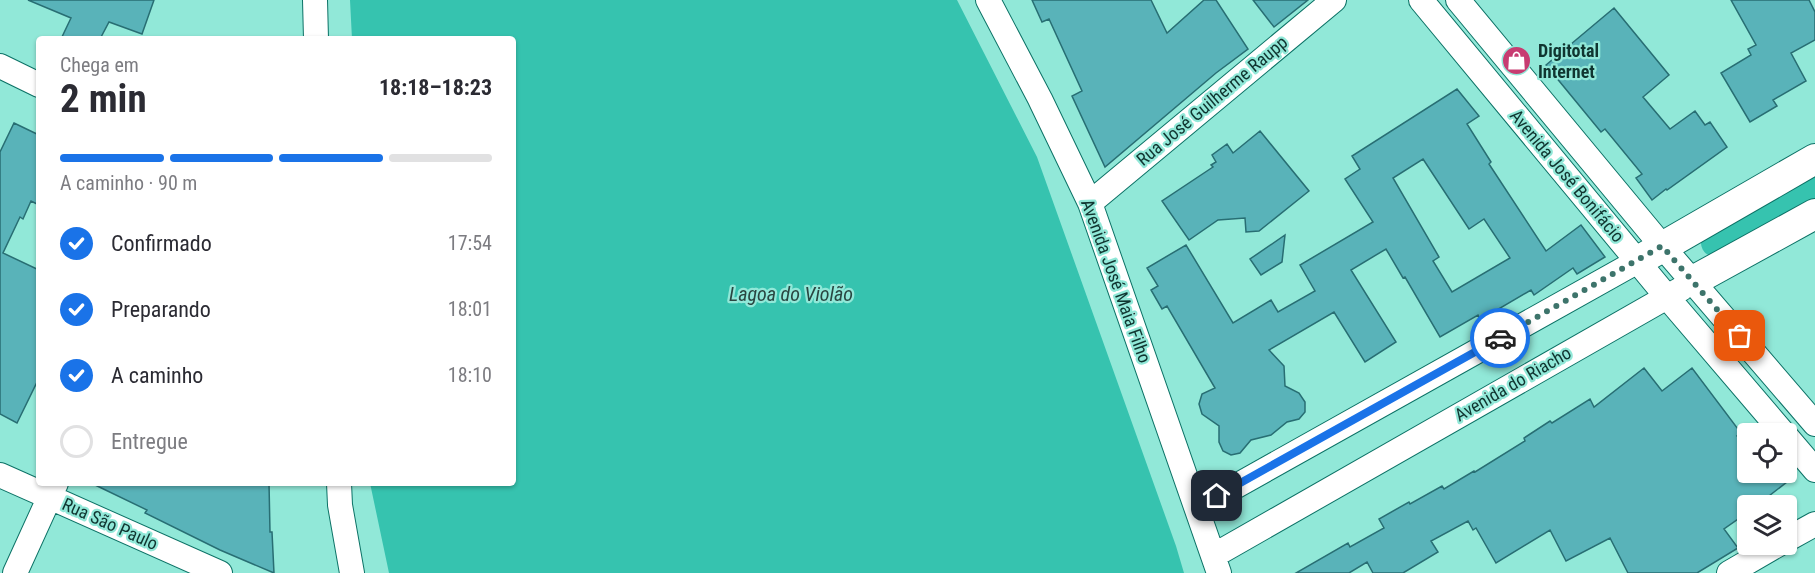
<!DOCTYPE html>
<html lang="pt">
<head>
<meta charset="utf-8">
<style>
	:root { --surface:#fff; --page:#f2f2f3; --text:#2b2b33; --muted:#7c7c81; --line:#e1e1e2; --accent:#1a73e8 }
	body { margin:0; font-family:"Roboto Condensed",sans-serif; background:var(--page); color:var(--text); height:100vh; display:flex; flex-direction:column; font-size:22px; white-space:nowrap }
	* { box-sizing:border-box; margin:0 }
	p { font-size:20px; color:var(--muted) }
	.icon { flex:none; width:33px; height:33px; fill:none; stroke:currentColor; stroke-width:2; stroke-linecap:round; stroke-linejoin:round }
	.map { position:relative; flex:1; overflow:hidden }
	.panel { position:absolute; left:36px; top:36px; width:480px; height:450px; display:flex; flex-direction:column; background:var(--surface); border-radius:6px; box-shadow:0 2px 4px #0004 }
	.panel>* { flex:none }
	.buttons { position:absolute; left:1737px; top:423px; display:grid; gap:12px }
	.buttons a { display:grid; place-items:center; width:60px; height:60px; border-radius:6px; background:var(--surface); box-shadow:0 2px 4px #0004; font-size:30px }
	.pin { position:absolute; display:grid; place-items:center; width:51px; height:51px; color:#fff; margin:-26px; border-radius:12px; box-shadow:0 3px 9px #0006 }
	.courier { position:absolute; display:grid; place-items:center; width:60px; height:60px; margin:-30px; border:4px solid #1a73e8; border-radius:50%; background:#fff; color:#222; box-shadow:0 2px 8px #0007 }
	.headline em { font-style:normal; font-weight:700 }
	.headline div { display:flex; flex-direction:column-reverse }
	.headline { display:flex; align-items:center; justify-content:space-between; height:102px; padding:0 24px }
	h1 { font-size:39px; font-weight:700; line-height:45px }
	.bar { display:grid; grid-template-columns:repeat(4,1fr); gap:9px 6px; align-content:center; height:72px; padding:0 24px }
	.bar i { height:8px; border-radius:4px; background:var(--line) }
	.bar .active { background:var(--accent) }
	.bar p { grid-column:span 4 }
	ol { padding:0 24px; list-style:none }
	li { display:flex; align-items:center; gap:18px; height:66px }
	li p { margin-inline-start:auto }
	li .icon { padding:6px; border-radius:50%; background:var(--accent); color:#fff; stroke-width:4 }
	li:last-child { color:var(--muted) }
	li i { width:33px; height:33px; border:3px solid var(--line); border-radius:50% }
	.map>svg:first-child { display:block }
</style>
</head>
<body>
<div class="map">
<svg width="1815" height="573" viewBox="0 0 1815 573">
	<rect width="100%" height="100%" fill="#91e8d8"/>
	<path fill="#36c3af" d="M350,0h607l80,157 139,389 8,27h-795l-19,-90h143v-444h-161z"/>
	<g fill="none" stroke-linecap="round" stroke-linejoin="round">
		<path stroke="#36c3af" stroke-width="26" d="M1714,243l101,-57"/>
	</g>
	<path fill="#59b3b9" stroke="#286e73" stroke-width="1.5" fill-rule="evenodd" d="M28,0h126l-12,34 -33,-12 -9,17h-39l10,-21z
		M1032,0h119l16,33 37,-33h12l32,49 -32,24 -111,94 -33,-71 10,-5 -33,-72 -7,3z
		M1253,0h55l-34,27z
		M1731,0h78l6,12v28l-24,13 15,28 -33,19 4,6 -27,16 -29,-49 30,-18 -3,-6 8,-4z
		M1614,8l55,67 -26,22 27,32 25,-18 10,14 5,-3 17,25 -60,43 -1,-1 -14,11 -16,-22 6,-4 -37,-45 -4,3 -55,-67z
		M1457,89l22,27 -12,8 24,38 -2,2 57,87 35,-26 24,32 -28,17 -4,-6 -39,27 -3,-5 -51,30 -2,-5 -38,22 -35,-60 -2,1 -17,-29 -35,21 45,72 -31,20 -31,-50 -65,38 15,16 1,20 14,7 6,9v10l-6,7 -12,3 -16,13 -20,5 -11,13 -9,2 -8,-4 -4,-9v-16l-17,-12 -3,-10 3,-10 13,-6 -48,-82 -5,3 -11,-19 7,-4 -11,-18 39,-23 47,78 38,-23 7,12 37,-21 -15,-26 73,-43 -28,-43 15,-10 -8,-13zM1423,159l46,70 15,-10 26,39 -58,34 -19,-31 6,-4 -46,-79z
		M14,123l25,12v70l-8,-4 -8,18 -3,-2 -17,36 36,17v108l-22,45 -17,-9v-262z
		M1260,131l49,60 -50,40 -13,1 -1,-14 -27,2 -29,20 -27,-39 51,-34 -2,-2 5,-3 -4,-7 15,-11 6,9z
		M1285,235l-3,27 -21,13 -11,-16z
		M1644,368l18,23 30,-23 49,65 -4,3 11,14v22h27l12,10 -31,24h-8v6l-24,17 14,19 -41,25h-69l-18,-35 -44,23 -16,-31 -54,33 -20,-35 -3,2 -5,-9 -37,20 7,11 -35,21h-30l-6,-11 -18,11h-53l52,-30 2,4 34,-19 -5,-9 30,-17 1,2 32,-18 2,3 30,-18 1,1 50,-31 -1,-3 26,-17 2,2 38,-24 4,8z
		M91,483h178l1,49h2l2,41 -54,-23 -75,-37 2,-3z"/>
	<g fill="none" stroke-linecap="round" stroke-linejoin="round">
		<defs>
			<path id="minor" d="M315,0l1,39
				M988,0l52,99 50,104 129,370
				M1421,0l246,297 117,137
				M1458,0l204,246 153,178
				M0,66l39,19
				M1090,203l244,-203
				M1786,436l29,34
				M0,475l220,98
				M339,483l1,22 12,68
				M1197,508l441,-247
				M1786,540l29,-16
				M1213,556l468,-267
				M15,573l41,-90
				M1729,573l50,-29"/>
			<path id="major" d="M1638,261l177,-102
				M1693,281l122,-67"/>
		</defs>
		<use href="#minor" stroke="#0c7266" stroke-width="26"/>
		<use href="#major" stroke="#0c7266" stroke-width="32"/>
		<use href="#minor" stroke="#fff" stroke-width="24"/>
		<use href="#major" stroke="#fff" stroke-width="30"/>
	</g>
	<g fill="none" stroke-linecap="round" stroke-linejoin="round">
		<path stroke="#3d746b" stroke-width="6" stroke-dasharray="0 10.8" d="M1500,338l162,-92 78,90"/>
		<path stroke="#1a73e8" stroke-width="8" d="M1217,496l283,-158"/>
	</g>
	<defs>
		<symbol id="shop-disc" viewBox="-11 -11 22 22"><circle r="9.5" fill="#c73c71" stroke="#91e8d8"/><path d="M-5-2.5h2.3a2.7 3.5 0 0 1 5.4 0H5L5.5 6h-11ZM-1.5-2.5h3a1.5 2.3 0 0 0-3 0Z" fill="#fff"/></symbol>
	</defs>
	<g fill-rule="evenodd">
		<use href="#shop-disc" x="1500" y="44" width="33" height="33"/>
	</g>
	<g text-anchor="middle" stroke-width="4.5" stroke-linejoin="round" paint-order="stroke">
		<g font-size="18" font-weight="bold" fill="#103530" stroke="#91e8d8" text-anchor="start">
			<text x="1538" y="57">Digitotal<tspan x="1538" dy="21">Internet</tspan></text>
		</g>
		<g font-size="18" fill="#103530" stroke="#91e8d8">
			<text transform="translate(1212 101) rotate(-40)" y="6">Rua José Guilherme Raupp</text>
			<text transform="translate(1567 176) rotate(50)" y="6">Avenida José Bonifácio</text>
			<text transform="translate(1116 281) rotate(70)" y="6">Avenida José Maia Filho</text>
			<text transform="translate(1513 384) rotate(-30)" y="6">Avenida do Riacho</text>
			<text transform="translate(110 524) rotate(24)" y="6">Rua São Paulo</text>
		</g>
		<g font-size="20" font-style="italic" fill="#294641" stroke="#91e8d8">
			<text x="791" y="301">Lagoa do Violão</text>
		</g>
	</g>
</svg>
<div class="buttons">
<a><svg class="icon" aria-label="locate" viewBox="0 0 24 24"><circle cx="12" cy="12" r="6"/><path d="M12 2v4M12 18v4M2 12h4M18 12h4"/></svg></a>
<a><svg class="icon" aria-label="layers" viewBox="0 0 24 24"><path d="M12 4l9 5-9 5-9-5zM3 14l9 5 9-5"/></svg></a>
</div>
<div class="pin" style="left:1740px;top:336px;background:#ea580c"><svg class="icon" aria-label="bag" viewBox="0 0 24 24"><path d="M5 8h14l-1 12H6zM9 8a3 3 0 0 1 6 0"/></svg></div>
<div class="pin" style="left:1217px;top:496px;background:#1f2937"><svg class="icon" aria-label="home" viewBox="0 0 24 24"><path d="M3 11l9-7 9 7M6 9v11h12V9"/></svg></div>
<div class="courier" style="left:1500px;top:338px"><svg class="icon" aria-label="car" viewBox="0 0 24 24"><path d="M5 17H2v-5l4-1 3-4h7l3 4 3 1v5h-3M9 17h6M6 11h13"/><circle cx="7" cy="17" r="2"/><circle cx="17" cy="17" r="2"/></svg></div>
<section class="panel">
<div class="headline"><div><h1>2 min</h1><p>Chega em</p></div><em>18:18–18:23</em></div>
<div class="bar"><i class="active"></i><i class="active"></i><i class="active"></i><i></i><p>A caminho · 90 m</p></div>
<ol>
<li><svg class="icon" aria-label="check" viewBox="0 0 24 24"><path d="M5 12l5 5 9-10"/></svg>Confirmado<p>17:54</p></li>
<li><svg class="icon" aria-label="check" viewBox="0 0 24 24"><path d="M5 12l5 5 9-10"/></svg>Preparando<p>18:01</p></li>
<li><svg class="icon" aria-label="check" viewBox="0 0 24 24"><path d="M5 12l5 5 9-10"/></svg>A caminho<p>18:10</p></li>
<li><i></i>Entregue</li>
</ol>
</section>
</div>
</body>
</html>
